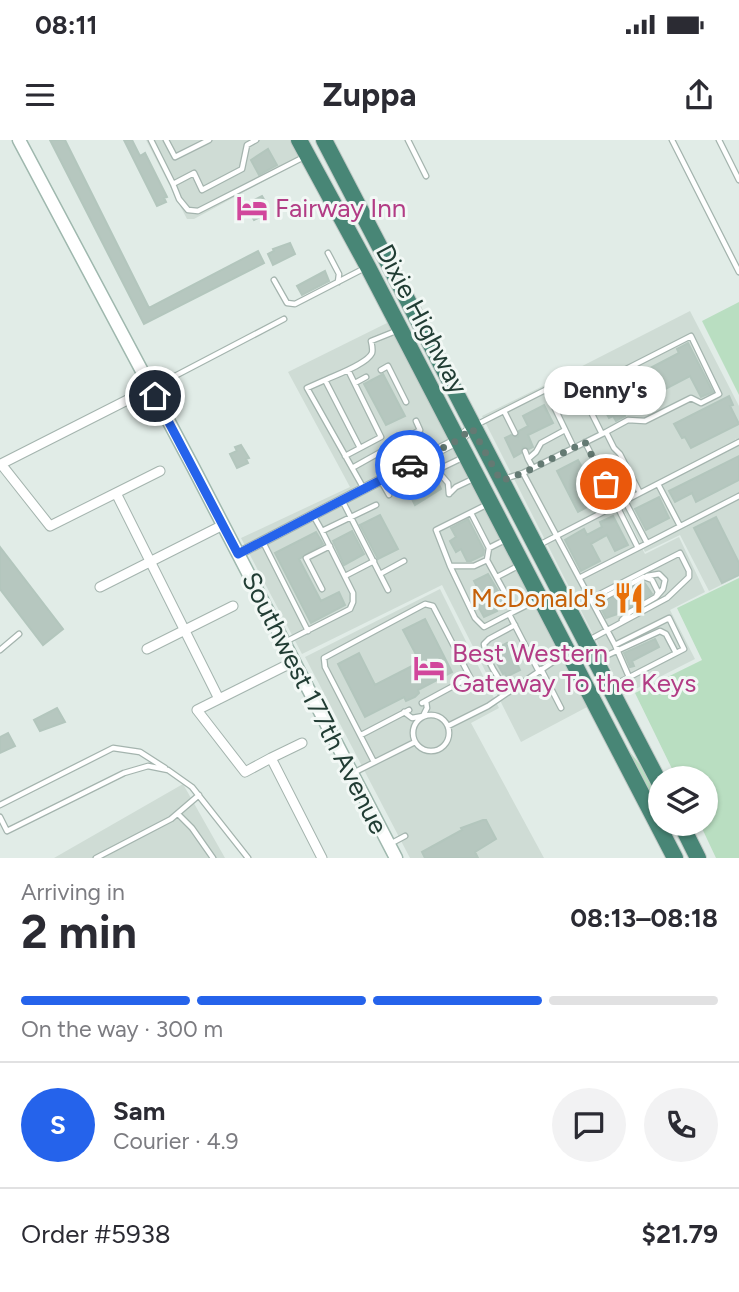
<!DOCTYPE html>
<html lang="en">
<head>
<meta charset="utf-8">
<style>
	:root { --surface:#fff; --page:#f2f2f3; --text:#2b2b33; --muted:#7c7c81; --line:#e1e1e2; --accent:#2563eb }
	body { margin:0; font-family:Figtree,sans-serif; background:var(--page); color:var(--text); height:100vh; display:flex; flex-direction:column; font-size:26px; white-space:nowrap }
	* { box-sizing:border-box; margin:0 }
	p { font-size:23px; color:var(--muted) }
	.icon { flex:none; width:38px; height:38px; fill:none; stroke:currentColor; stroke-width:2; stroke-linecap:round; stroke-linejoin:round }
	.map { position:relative; height:718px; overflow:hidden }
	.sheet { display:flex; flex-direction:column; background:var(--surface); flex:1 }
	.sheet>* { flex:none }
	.fabs { position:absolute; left:648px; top:626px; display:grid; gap:14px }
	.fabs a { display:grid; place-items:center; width:70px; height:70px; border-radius:50%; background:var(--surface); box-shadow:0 2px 5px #0004; font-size:35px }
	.pin { position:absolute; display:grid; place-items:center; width:60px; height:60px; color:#fff; margin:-30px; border:4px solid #fff; border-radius:50%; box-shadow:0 2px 7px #0007 }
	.courier { position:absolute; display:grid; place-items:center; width:70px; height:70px; margin:-35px; border:5px solid #2563eb; border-radius:50%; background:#fff; color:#222; box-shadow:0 2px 9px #0007 }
	.bubble { position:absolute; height:49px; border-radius:24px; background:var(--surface); box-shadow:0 2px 5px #0004; font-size:23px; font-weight:700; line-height:49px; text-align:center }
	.head em { font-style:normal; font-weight:700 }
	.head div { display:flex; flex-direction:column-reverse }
	.head { display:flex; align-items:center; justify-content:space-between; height:119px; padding:0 21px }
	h1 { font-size:46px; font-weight:700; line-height:52px }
	.bar { display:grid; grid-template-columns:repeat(4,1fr); gap:10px 7px; align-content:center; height:84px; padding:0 21px }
	.bar i { height:9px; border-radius:5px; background:var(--line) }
	.bar .selected { background:var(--accent) }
	.bar p { grid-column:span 4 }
	.line { display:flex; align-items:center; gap:18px; padding:0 21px; border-top:2px solid var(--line) }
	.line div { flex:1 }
	.round { display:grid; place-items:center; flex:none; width:74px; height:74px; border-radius:37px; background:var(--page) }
	.status { display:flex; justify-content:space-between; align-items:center; height:49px; padding:0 35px; background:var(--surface); direction:ltr }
	.status svg { height:19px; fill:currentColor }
	header { display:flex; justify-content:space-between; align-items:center; height:91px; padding:0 21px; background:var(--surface); font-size:32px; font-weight:700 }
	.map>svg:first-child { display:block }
</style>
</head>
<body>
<div class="status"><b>08:11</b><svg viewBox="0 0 49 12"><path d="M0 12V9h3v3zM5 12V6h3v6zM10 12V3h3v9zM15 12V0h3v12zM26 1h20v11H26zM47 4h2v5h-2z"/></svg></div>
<header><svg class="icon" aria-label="menu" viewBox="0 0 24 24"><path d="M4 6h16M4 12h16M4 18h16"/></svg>Zuppa<svg class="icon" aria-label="share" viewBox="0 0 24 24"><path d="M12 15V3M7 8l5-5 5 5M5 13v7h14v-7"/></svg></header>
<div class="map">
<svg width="739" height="718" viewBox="0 0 739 718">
	<rect width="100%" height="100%" fill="#e1ece7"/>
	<path fill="#cfdcd5" d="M146,0h146l11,20 -109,59h-7z
		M690,171l49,95v170l-30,15 -29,-56 -35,17 -24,-47 118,-60 -4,-7 1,4 -118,60 27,52 34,-17 26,55 -35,18 25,49 -71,36 -142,-279 63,-31 30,60 20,-11 -20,9 -28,-59z
		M389,182l200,384 -68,36 -79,-157 -140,69 -61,-116 109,-51 -62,-115z
		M440,449l59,119 -28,15 73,135h-134l-105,-201z
		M183,644l42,74h-171z"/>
	<path fill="#b9dec1" d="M739,162v93l-37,-74z
		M739,438v280h-23l-16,-34h5v-45h-28l-42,-86 67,-33 -25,-52z
		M581,521l48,90 13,16 18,34v17z"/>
	<path fill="#b6c7bf" stroke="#b3c6bd" stroke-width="2" d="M50,0h15l84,168 109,-57 6,12 -120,61z
		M124,0h8l8,16 5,-3 22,44 -3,1 2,4 -9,4z
		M268,9l9,16 -18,10 -8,-15z
		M262,56l6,10 -6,3 3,6 -11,5 -3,-5 -5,2 -6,-10z
		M290,103l5,11 -22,11 -5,-11 6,-3 -1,-2z
		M325,131l4,10 -27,14 -5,-9z
		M688,203l25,49 -12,5 -11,-21 -67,35 2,5 -9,5 -3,-5 -4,2 -12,-22 82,-43 -2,-4z
		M383,234l22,42 -19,9 -22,-41z
		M729,256l4,9 -3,1 9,18 -48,24 -6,-11 -3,1 -8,-14z
		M544,265l9,18 -25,12 5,12 -4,2 -6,-2 -2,6 -7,4 -9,-19 6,-3 7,2 1,-6 9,-5 -5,-10z
		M241,305l8,13 -3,1 2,4 -11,5 -7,-14 7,-3 -2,-4z
		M739,316v24l-43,22 -4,-9 -17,9 -6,-11z
		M578,320l5,9 4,-2 13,27 -4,2 2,5 -20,11 -21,-41z
		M435,337l6,12 -26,16 -7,-14z
		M659,357l10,21 -23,12 -11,-21z
		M380,375l18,34 -20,10 -18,-34z
		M613,376l15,29 -13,6 -8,-16 -16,9 9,17 -19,10 -16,-31 19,-11 3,6 15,-8 -2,-5z
		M716,377l23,46v12l-17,8 -28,-55z
		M468,379l16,31 -1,5 -12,6h-4l-6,-12 -5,3 -6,-11 6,-4 -5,-9z
		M352,391l12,23 -20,11 -11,-24z
		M316,392l7,12 -24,15 22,42 18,-9 6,13 -34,18 -36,-70z
		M0,407l63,82 -20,16 -43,-56z
		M488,434l16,27 -10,5 3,5 -13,6 -6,-11 7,-4 -11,-21z
		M644,442l8,12 -29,18 -17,6 -7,-14z
		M425,479l27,53 -34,18 1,3 -4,4 -9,4 -2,-4 -39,20 -27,-53 21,-11 16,32 45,-23 -17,-32z
		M655,499l4,8 -27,14 2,5 -4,1 -6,-14z
		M507,503l13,27 -14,7 -1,-4 -2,1 -12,-22z
		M57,568l8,14 -25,9 -6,-11z
		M8,593l7,13 -15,7v-16z
		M483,680h3l10,19 -21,13 3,6h-53l-3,-6 40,-22 -1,-2z"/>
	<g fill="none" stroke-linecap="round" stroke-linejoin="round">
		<defs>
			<path id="service" d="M151,0l22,44 21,-11 8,17 40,-21 5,-24 9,-5
				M166,0l9,17 34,-17
				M408,0l18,36
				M672,0l67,132
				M719,0l20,40
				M173,44l6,15 9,11 10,1 106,-54
				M328,113l11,21 -1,8
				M274,140l13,23 8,1 68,-35
				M381,230l7,-4 18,36
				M325,240l-18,8 57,101
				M355,243l11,-6
				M152,248l132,-69
				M546,250l28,58
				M581,252l110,-56 28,58 -18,9 -10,-5 -46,23 -17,-1 -22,12
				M504,271l11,22
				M476,285l97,-49 29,58 4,-2 8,16 6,6 20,39
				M602,294l-79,39 92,172 14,32
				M360,308l-35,-68c11,-5 42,-16 47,-27 1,-4 0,-8 -1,-12l25,-10
				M525,311l3,8
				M345,316l36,-19 -33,-67
				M352,328l68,-38 -4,-9
				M533,328l-5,-9 8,-7 5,-9 24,-13
				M504,339l19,-6
				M381,341l8,14
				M658,344l22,42
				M450,353l6,-6 19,-9
				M449,354l-1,-11 -11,-13 25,-12
				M342,360l46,90
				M625,361l22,42
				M471,373l18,35 -2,12
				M313,375l9,16 54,-26
				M263,402l45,89
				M541,404l198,-102
				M489,408l18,-9
				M638,408l101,-52
				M450,426l25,52 9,9 31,-16 -28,-51 -13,6h-24l-14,-36 50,-25
				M380,434l24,-13
				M345,436l29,-15
				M647,436l12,-2 6,6 -2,9 -6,7
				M497,437l21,-11
				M579,438l59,-30 -53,-106
				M322,449l-16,-31 24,-12
				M601,455l6,1 37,-19 8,3 6,12 -2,5 -26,15 -8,8
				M515,471l22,-11
				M509,474l29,56
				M589,500l78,-42 22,-21v-6l-9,-18 -90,46
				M287,501l63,-32 3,-7v-9l-31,-62
				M0,510l19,-16
				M599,519l61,-28 6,3 10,19
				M541,529l20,39
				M614,545l70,-36 -15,-31 -54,27
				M508,551c-10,-12 -22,-31 -24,-47l5,-5 26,-14
				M404,572l8,6 11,-2 4,-8 -1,-7
				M413 593a18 18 0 1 1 36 0a18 18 0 1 1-36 0Z
				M448,586l40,-20 78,-53
				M361,595l48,-25
				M374,622l-49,-95 -1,-9 101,-54 8,2 37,71 -48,26
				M353,633l62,-31
				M0,665l113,-57 27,4 25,16
				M178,674l14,14 21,30
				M0,677l7,14 117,-58 24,-7 20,4 24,17 56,71
				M390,704l15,-8
				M96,718l75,-39 28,-24"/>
			<path id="minor" d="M151,248l-150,76 49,62 66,-33 103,206
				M116,353l44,-22
				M238,414l220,-114 15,-13
				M100,447l123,-62
				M147,509l86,-43
				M293,522l-96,48 48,62 26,-14 51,100
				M271,618l31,-15"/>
			<path id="secondary" d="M19,0l174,327 203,391"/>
			<path id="trunk" d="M299,0l69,127 307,591
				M324,0l336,644
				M681,684l17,34"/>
		</defs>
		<use href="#service" stroke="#a4b4ae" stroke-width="7"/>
		<use href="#minor" stroke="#a4b4ae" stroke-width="11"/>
		<use href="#secondary" stroke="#9fb8ae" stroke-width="15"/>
		<use href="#trunk" stroke="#c1c9c6" stroke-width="18"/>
		<use href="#service" stroke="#fff" stroke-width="4.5"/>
		<use href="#minor" stroke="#fff" stroke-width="9"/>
		<use href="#secondary" stroke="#fff" stroke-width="12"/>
		<use href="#trunk" stroke="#488676" stroke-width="16"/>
	</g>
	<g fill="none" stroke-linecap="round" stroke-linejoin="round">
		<path stroke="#647a73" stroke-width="7" stroke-dasharray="0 12.6" d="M410,325l48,-25 14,-12 29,53 22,-8 62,-31 21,42"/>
		<path stroke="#2563eb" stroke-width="9" d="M155,256l83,158 172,-89"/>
	</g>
	<defs>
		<symbol id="hotel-bare" viewBox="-9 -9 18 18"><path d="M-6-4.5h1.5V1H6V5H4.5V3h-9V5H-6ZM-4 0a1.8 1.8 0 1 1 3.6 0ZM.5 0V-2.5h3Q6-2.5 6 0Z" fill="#d1479c" stroke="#f2f8f5" stroke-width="2.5" paint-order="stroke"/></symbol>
		<symbol id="restaurant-bare" viewBox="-9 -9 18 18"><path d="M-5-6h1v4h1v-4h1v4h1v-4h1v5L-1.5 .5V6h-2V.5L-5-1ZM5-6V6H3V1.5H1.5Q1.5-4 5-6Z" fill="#e8710a" stroke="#f2f8f5" stroke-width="2.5" paint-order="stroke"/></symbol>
	</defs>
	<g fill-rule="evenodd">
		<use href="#hotel-bare" x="230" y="46" width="44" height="44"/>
		<use href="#restaurant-bare" x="607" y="436" width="44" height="44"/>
		<use href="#hotel-bare" x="407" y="506" width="44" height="44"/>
	</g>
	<g text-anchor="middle" stroke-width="6" stroke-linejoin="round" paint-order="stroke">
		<g font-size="26" fill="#b23c85" stroke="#f2f8f5" text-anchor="start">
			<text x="275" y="77">Fairway Inn</text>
			<text x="452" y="522">Best Western<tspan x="452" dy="30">Gateway To the Keys</tspan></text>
		</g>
		<g font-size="26" fill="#213d34" stroke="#f2f8f5">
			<text transform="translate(422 179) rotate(62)" y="9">Dixie Highway</text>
			<text transform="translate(315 563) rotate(63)" y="9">Southwest 177th Avenue</text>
		</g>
		<g font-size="26" fill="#c56008" stroke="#f2f8f5" text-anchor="end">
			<text x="606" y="467">McDonald's</text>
		</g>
	</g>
</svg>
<div class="fabs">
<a><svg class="icon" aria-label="layers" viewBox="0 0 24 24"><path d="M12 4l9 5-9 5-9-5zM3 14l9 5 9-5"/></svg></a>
</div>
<div class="pin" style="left:606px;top:344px;background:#ea580c"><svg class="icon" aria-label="bag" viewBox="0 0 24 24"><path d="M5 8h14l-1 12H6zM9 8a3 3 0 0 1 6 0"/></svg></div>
<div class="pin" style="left:155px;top:256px;background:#1f2937"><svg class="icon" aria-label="home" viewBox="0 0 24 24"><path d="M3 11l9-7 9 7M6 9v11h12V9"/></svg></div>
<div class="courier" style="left:410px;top:325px"><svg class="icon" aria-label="car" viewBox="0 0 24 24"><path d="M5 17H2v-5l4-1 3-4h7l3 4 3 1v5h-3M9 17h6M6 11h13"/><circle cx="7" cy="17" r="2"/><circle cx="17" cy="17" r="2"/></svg></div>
<div class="bubble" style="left:544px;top:226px;width:122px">Denny's</div>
</div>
<section class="sheet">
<div class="head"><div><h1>2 min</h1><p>Arriving in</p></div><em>08:13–08:18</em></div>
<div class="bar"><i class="selected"></i><i class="selected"></i><i class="selected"></i><i></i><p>On the way · 300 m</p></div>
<div class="line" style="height:126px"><b class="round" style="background:var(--accent);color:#fff">S</b><div><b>Sam</b><p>Courier · 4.9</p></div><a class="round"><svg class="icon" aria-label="chat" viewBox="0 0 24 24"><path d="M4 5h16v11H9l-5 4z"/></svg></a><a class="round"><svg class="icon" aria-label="phone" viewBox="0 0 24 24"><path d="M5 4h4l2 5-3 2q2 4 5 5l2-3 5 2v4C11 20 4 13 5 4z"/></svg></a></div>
<div class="line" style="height:91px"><div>Order #5938</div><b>$21.79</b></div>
</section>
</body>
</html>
